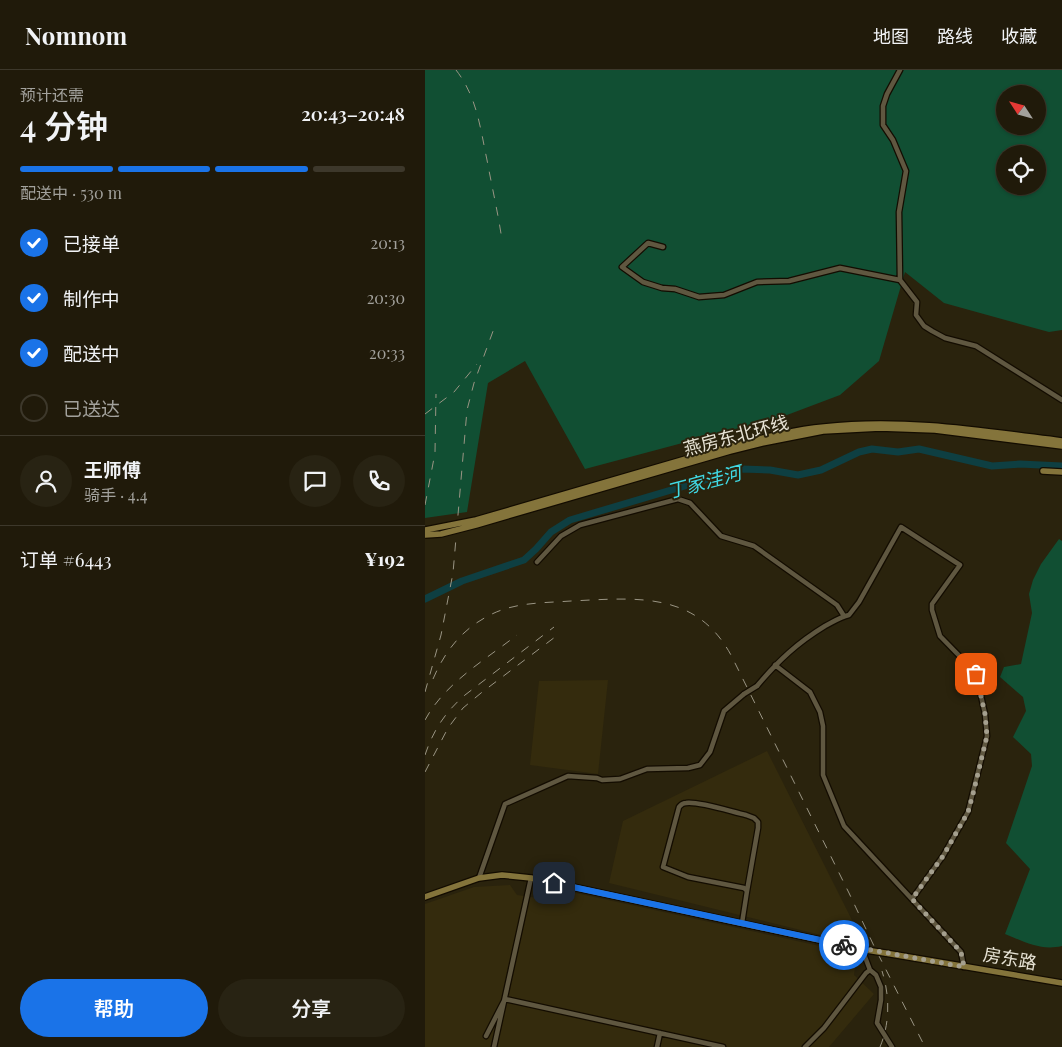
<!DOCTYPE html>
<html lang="zh">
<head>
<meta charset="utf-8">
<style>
	:root { --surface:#201a0a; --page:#282313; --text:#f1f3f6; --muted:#a2a19c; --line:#3d382b; --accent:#1a73e8 }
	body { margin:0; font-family:"Playfair Display","Noto Sans SC",serif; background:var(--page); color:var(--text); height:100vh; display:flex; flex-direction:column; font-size:19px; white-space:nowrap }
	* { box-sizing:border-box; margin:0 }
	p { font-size:16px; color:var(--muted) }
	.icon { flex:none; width:28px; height:28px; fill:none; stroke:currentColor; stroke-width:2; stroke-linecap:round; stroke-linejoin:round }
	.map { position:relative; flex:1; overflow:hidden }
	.sheet { display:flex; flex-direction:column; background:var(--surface); width:425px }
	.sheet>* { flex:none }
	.needle { width:32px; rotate:306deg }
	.tools { position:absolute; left:571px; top:15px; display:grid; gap:10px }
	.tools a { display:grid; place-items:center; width:50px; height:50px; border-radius:50%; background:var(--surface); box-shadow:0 1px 4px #0004,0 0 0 1px var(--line); font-size:25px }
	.pin { position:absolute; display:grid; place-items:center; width:42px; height:42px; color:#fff; margin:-21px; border-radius:10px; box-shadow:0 2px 8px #0006 }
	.courier { position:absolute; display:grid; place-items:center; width:50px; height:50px; margin:-25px; border:4px solid #1a73e8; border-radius:50%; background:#fff; color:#222; box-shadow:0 1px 6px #0007 }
	.head em { font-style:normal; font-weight:600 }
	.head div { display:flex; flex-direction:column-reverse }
	.head { display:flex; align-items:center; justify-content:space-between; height:85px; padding:0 20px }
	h1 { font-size:32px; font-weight:600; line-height:38px }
	.bar { display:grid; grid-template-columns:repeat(4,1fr); gap:8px 5px; align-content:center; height:60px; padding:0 20px }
	.bar i { height:6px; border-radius:4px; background:var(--line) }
	.bar .active { background:var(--accent) }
	.bar p { grid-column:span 4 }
	.line { display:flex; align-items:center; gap:12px; padding:0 20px; border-top:1px solid var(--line) }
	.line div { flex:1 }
	.round { display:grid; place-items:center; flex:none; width:52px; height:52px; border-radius:26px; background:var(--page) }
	ol { padding:0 20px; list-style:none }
	li { display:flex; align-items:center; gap:15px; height:55px }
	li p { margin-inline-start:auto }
	li .icon { padding:5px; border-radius:50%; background:var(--accent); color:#fff; stroke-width:4 }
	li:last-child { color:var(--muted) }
	li i { width:28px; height:28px; border:2px solid var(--line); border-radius:50% }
	.cta { display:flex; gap:10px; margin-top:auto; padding:10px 20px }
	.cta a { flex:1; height:58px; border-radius:30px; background:var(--accent); color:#fff; font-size:20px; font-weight:600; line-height:58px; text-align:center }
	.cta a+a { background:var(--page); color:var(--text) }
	header { display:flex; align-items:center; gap:30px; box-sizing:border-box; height:70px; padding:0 25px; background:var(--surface); border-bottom:1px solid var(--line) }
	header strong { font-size:24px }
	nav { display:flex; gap:28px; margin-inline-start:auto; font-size:18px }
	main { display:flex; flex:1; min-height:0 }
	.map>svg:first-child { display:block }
</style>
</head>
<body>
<header>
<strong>Nomnom</strong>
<nav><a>地图</a><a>路线</a><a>收藏</a></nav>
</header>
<main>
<section class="sheet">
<div class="head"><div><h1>4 分钟</h1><p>预计还需</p></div><em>20:43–20:48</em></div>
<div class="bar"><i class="active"></i><i class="active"></i><i class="active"></i><i></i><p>配送中 · 530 m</p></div>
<ol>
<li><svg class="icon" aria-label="check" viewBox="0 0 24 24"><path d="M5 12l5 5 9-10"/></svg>已接单<p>20:13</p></li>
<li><svg class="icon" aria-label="check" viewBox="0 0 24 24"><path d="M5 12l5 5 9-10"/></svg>制作中<p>20:30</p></li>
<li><svg class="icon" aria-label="check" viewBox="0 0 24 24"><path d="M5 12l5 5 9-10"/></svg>配送中<p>20:33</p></li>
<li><i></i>已送达</li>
</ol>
<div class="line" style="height:90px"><a class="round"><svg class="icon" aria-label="person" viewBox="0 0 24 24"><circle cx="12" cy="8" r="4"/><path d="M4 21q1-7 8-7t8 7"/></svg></a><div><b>王师傅</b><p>骑手 · 4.4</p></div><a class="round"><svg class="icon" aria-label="chat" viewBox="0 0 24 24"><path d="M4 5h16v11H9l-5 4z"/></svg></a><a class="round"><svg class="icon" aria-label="phone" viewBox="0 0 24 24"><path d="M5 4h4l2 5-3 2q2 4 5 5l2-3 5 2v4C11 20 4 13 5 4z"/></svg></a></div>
<div class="line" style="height:65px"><div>订单 #6443</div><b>¥192</b></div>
<div class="cta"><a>帮助</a><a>分享</a></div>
</section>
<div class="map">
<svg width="637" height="977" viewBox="0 0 637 977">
	<rect width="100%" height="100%" fill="#2a230d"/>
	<path fill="#342b0d" d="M183,610l-10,94 -68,-9 9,-84z
		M342,681l93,185 -23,3 -228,-56 14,-62z
		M85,815l7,10 28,4 12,-10 300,65 -3,21 20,19 -45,53h-404v-143l49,-17z"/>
	<path fill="#114f33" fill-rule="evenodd" d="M0,0h637v260l-13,2 -105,-29 -39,-31 -26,89 -39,34 -53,20 -202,54 -60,-108 -37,22 -21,129 -42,6zM580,24h32v32h-32zM580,84h32v32h-32z
		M634,469l3,2v405c-21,5 -37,-4 -57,-12l25,-65 -24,-26 26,-77 -1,-12 -18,-17 13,-26 -3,-14 -23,-20 4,-10 17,-3 11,-51 -3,-19 4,-14 8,-16z"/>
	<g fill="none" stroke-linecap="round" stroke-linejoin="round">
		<path stroke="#0e3f42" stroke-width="7" d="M0,529l37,-18 62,-21 12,-11 15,-17 19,-12 172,-51 28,1 28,5 23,-5 38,-18 13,-3 26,3 21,-3 73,17 28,-2 42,2"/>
		<defs>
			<path id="street" d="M475,0l-13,24 -4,12v19l10,15 13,31 -7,41 1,68
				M238,177l-15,-4 -26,24 21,15 19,6 13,1 24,8 25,-2 33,-13 32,-1 51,-13 60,12 17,22 -1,13 8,11 8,5 13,7 31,8 86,54
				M112,492l24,-26 19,-11 98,-26 12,4 31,33 33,10 83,59 7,11
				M350,595l35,27 10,20 3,14v49l21,51 117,126 3,15
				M332,616c21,-25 40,-43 68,-60 8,-4 15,-9 24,-11l10,-13 42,-75 59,38 -28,39v6l8,26 36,37 9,41 2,22 -19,76 -25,44 -31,43
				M54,808l26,-74 63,-28 29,2 5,2 18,-1 27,-10 41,-1 12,-3 10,-13 14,-41 20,-17
				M317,853l5,-32 -3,-3 -56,-11 -25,-10 16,-60c2,-2 3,-4 7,-4 13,-2 46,9 60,12l8,3 4,4v6l-11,63
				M437,879l8,21
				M61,966l19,-37 218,48
				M69,977l37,-169
				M232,977l3,-14
				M380,977l19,-19 42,-55 4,-3 6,5 5,12v13l-4,23 15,24"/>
			<path id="secondary" d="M618,401l19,1
				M0,827l54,-19 23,-3 29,3 335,72
				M460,883l177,30"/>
		</defs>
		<use href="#street" stroke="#130c00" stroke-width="7"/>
		<use href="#secondary" stroke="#130c00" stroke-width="8"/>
		<use href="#street" stroke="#5f5740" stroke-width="4.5"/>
		<use href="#secondary" stroke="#84743b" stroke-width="5.5"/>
		<path stroke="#9a9584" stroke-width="1" stroke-dasharray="9 9" stroke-linecap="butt" d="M31,0c21,27 24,57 31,90 5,27 11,53 15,80
			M0,344l29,-22 23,-28
			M0,435l10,-52 1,-59
			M8,609c12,-28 29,-50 57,-64 25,-13 54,-12 81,-14 64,-3 126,-11 161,56l117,236 25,53 51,101
			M0,622l16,-57 12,-62 14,-163 7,-27 22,-60
			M0,650c20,-37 60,-60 92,-85
			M0,685c8,-24 20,-43 40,-60l89,-68
			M0,702l23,-44 15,-20 18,-15 78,-59
			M455,977c10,-24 10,-51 2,-76"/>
		<defs>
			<path id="street-bridge" d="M319,624l13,-8"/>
			<path id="secondary-bridge" d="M0,460l51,-10 251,-73c32,-8 64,-17 97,-20 80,-9 159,4 238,14
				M0,465l16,-1 35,-9 254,-74 32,-8 61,-12 57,-3 55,2 127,16
				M441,880l19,3"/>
		</defs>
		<use href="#street-bridge" stroke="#130c00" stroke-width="7" stroke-linecap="butt"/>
		<use href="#secondary-bridge" stroke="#130c00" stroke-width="8" stroke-linecap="butt"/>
		<use href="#street-bridge" stroke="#5f5740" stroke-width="4.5"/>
		<use href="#secondary-bridge" stroke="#84743b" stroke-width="5.5"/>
	</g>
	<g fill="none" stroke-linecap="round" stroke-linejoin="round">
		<path stroke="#a5a08f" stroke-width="5" stroke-dasharray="0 9" d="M419,875l120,22 -3,-15 -49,-53 31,-43 25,-44 5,-18 14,-58 -2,-22 -9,-40"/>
		<path stroke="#1a73e8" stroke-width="6" d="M129,813l290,62"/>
	</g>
	<g text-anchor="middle" stroke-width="4" stroke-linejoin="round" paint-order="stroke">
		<g font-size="18" fill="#e7e3d5" stroke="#2a230d">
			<text transform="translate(311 366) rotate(-15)" y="6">燕房东北环线</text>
			<text transform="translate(585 889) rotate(10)" y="6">房东路</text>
		</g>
		<g font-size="19" font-style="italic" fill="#40d9e4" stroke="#2a230d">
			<text transform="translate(279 412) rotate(-15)" y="7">丁家洼河</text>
		</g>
	</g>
</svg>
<div class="tools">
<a><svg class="needle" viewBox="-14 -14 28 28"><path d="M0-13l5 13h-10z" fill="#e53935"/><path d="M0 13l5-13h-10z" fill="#a2a19c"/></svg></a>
<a><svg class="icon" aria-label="locate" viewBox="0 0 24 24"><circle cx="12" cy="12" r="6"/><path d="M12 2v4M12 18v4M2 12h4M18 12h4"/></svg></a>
</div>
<div class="pin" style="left:551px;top:604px;background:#ea580c"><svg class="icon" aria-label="bag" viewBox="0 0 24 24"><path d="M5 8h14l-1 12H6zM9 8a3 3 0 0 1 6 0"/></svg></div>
<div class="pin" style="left:129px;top:813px;background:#1f2937"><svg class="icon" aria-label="home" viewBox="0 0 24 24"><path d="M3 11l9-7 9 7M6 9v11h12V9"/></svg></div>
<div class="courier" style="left:419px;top:875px"><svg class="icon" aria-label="bike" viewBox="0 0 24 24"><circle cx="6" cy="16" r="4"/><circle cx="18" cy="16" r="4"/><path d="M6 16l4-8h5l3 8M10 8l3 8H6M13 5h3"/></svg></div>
</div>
</main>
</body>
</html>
